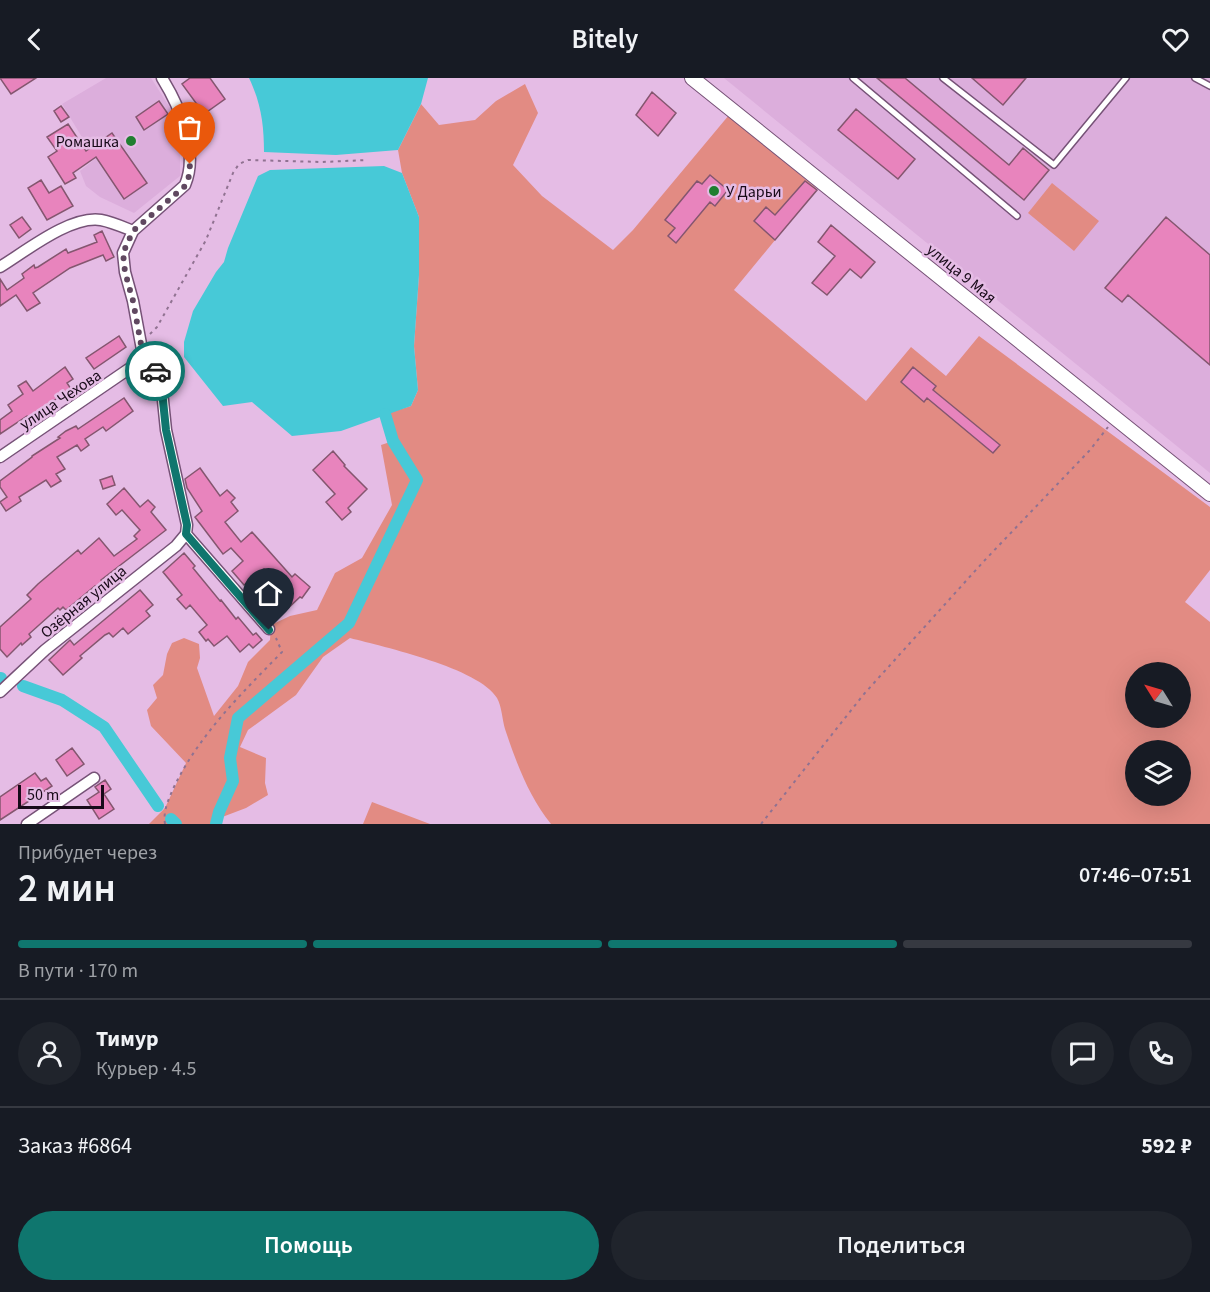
<!DOCTYPE html>
<html lang="ru">
<head>
<meta charset="utf-8">
<style>
	:root { --surface:#171b24; --page:#20242c; --text:#f1f3f6; --muted:#9ea1a6; --line:#363941; --accent:#0f766e }
	body { margin:0; font-family:"Source Sans 3",sans-serif; background:var(--page); color:var(--text); height:100vh; display:flex; flex-direction:column; font-size:22px; white-space:nowrap }
	* { box-sizing:border-box; margin:0 }
	p { font-size:20px; color:var(--muted) }
	.icon { flex:none; width:33px; height:33px; fill:none; stroke:currentColor; stroke-width:2; stroke-linecap:round; stroke-linejoin:round }
	.map { position:relative; height:746px; overflow:hidden }
	.sheet { display:flex; flex-direction:column; background:var(--surface); flex:1 }
	.sheet>* { flex:none }
	.needle { width:39px; rotate:307deg }
	.buttons { position:absolute; left:1125px; top:584px; display:grid; gap:12px }
	.buttons a { display:grid; place-items:center; width:66px; height:66px; border-radius:50%; background:var(--surface); box-shadow:0 6px 24px #0002; font-size:30px }
	.scale { position:absolute; left:18px; bottom:15px; width:86px; box-sizing:border-box; padding-left:6px; border:3px solid #180a19; border-top:0; font-size:16px; line-height:21px; white-space:nowrap; color:#180a19; -webkit-text-stroke:4px #e5bce5; paint-order:stroke }
	.pin { position:absolute; display:grid; place-items:center; width:51px; height:51px; color:#fff; margin:-62px -26px; border-radius:50% 50% 50% 0; rotate:-45deg; box-shadow:0 0 6px #0007 }
	.pin .icon { rotate:45deg }
	.courier { position:absolute; display:grid; place-items:center; width:60px; height:60px; margin:-30px; border:4px solid #0f766e; border-radius:50%; background:#fff; color:#222; box-shadow:0 2px 8px #0007 }
	.head em { font-style:normal; font-weight:600 }
	.head div { display:flex; flex-direction:column-reverse }
	.head { display:flex; align-items:center; justify-content:space-between; height:102px; padding:0 18px }
	h1 { font-size:39px; font-weight:600; line-height:45px }
	.bar { display:grid; grid-template-columns:repeat(4,1fr); gap:9px 6px; align-content:center; height:72px; padding:0 18px }
	.bar i { height:8px; border-radius:4px; background:var(--line) }
	.bar .on { background:var(--accent) }
	.bar p { grid-column:span 4 }
	.line { display:flex; align-items:center; gap:15px; padding:0 18px; border-top:2px solid var(--line) }
	.line div { flex:1 }
	.round { display:grid; place-items:center; flex:none; width:63px; height:63px; border-radius:32px; background:var(--page) }
	.action { display:flex; gap:12px; margin-top:auto; padding:12px 18px }
	.action a { flex:1; height:69px; border-radius:36px; background:var(--accent); color:#fff; font-size:24px; font-weight:600; line-height:69px; text-align:center }
	.action a+a { background:var(--page); color:var(--text) }
	header { display:flex; justify-content:space-between; align-items:center; height:78px; padding:0 18px; background:var(--surface); font-size:27px; font-weight:600 }
	.map>svg:first-child { display:block }
</style>
</head>
<body>
<header><svg class="icon" aria-label="back" viewBox="0 0 24 24"><path d="M15 5l-7 7 7 7"/></svg>Bitely<svg class="icon" aria-label="heart" viewBox="0 0 24 24"><path d="M12 20l-8-8c-3-5 5-10 8-4 3-6 11-1 8 4z"/></svg></header>
<div class="map">
<svg width="1210" height="746" viewBox="0 0 1210 746">
	<rect width="100%" height="100%" fill="#e5bce5"/>
	<path fill="#dcaedc" d="M106,0h45l23,36 6,21v41l-46,37 -34,-16 -14,-11 -6,-15 15,-12 -33,-55z
		M724,0h486v395z"/>
	<path fill="#e28b83" fill-rule="evenodd" d="M525,6l13,29 -25,52 29,31 71,54 20,-20 96,-115 88,74 -83,101 132,111 45,-54 35,29 33,-40 231,171v63l-25,32 25,20v202h-659c-22,-27 -35,-62 -46,-95 -3,-10 -3,-22 -8,-31 -18,-30 -113,-51 -147,-60l-27,19 -27,38 -48,35 -8,17 26,11 -1,25 3,12 -22,13 -29,11 -1,5h-67l16,-16 21,-45 -35,-37 -4,-16 10,-12 -4,-13 10,-10 4,-21 5,-11 12,-5 15,6 1,14 -3,10 17,48 24,-30 10,-24 22,-22 1,-15 19,-9 27,-6 18,-37 27,-15 30,-53 -11,-60 12,-4 -8,-27 26,-8 7,-16 -4,-44 5,-71v-58l-17,-44 -4,-23 23,-46 18,21 36,-5 21,-19zM1136,594h44v45h-44zM1136,672h44v45h-44z
		M1052,105l47,38 -25,30 -46,-38z
		M372,724l58,22h-67z"/>
	<path fill="#47c9d7" d="M249,0h179l-7,26 -23,46 -62,5 -72,-3c0,-27 -3,-49 -15,-74z
		M384,88l18,7 17,44v58l-5,71 4,44 -7,16 -70,25 -49,5 -40,-34 -29,4 -39,-49v-15l9,-31 23,-39 8,-10 4,-14 30,-72 12,-6z"/>
	<g fill="none" stroke-linecap="round" stroke-linejoin="round">
		<path stroke="#47c9d7" stroke-width="12" d="M0,600h1
			M23,608l39,14 42,27 54,79
			M171,741l5,5
			M216,746l3,-12 14,-31 -3,-23 8,-40 111,-95 68,-143 -24,-39 -8,-27"/>
	</g>
	<path fill="#e884bd" stroke="#84566f" stroke-width="1.5" d="M0,0h36l-25,16z
		M190,0h20l15,21 -21,15 -22,-30z
		M877,0h28l104,87 14,-17 26,22 -25,30z
		M972,0h54l-23,27z
		M652,14l24,21 -18,23 -22,-21z
		M159,23l9,13 -24,16 -8,-13z
		M61,28l8,11 -8,5 -7,-11z
		M856,31l59,50 -17,20 -60,-49z
		M68,46l18,27 26,-18 35,50 -23,16 -28,-42 -23,16 3,5 -11,6 -17,-27 9,-6 -10,-14z
		M710,97l18,15 -13,16 -5,-4 -34,41 -8,-7 7,-8 -10,-8 32,-39 5,3z
		M41,102l8,13 12,-7 12,20 -26,14 -19,-32z
		M805,103l12,9 -42,50 -21,-19 12,-14 9,8z
		M22,139l9,12 -12,9 -9,-13z
		M1166,139l44,38v110l-82,-70 -6,7 -17,-14z
		M831,147l44,37 -14,16 -11,-9 -23,26 -15,-12 23,-27 -17,-14z
		M102,153l12,26 -8,4 -3,-6 -33,13 -37,25 7,10 -13,8 -11,-16 -16,11v-27l7,11 17,-12 -2,-4 12,-9 1,3 3,-1 28,-18 2,4 29,-11 -3,-7z
		M119,258l7,11 -32,22 -8,-11z
		M65,289l8,12 -6,4 4,6 -43,29 -1,-2 -27,18v-14l12,-9 -4,-6 15,-11 -5,-8 8,-5 7,10z
		M913,289l23,19 -3,4 67,55 -7,8 -66,-55 -3,4 -23,-20z
		M124,320l9,13 -27,20 -3,-4 -18,12 4,6 -8,6 -4,-6 -20,12 8,12 -9,5 5,7 -10,6 -5,-7 -27,17 2,4 -15,10 -6,-9 7,-5 -7,-10v-6l32,-24v-1l28,-18 -2,-1 8,-6 10,-5 2,3z
		M333,373l12,14 -1,1 23,23 -19,19 3,4 -9,8 -16,-18 9,-8 -22,-24z
		M200,390l20,28 7,-6 8,8 -4,4 7,9 -13,11 16,20 11,-10 40,45 3,-3 15,13 -8,11 -2,-1 -18,17 -5,-6 -6,6 -11,-11 17,-18 -13,-16 -20,16 -12,-14 11,-10 -12,-13 -8,6 -28,-37 7,-6 -15,-23 -2,-9z
		M112,398l3,9 -12,4 -3,-9z
		M124,410l16,19 8,-7 7,7 -4,5 15,18 -65,50 4,4 -8,6 -2,-4 -29,24 -3,-3 -3,3 -2,-2 -29,26 2,3 -9,8 -1,-2 -14,14 -7,-8v-22l31,-28 -4,-4 11,-11 40,-34 3,4 18,-16 15,18 23,-17 -3,-3 6,-6 -18,-20 -6,5 -9,-11z
		M184,475l11,13 -2,2 27,33 1,-1 15,19 2,-2 15,18 3,-2 6,7 -9,8 -4,-4 -9,8 -13,-16 -13,10 -6,-7 -2,2 -7,-9 8,-7 -17,-20 -4,4 -9,-10 5,-4 -19,-23z
		M140,512l13,15 -7,6 4,5 -22,18 -5,-6 -10,9 -4,-4 -4,2 -25,21 2,2 -19,17 -14,-15 21,-20 4,5z
		M72,670l12,16 -17,12 -11,-16z
		M35,695l6,8 5,-3 6,8 -52,34v-23z
		M105,702l6,9 -7,5 10,15 -15,10 -12,-19 12,-8 -4,-5z"/>
	<g fill="none" stroke-linecap="round" stroke-linejoin="round">
		<defs>
			<path id="service" d="M853,0l164,138
				M943,0l111,87 72,-87
				M1195,0l15,8"/>
			<path id="minor" d="M0,189c26,-16 71,-52 101,-47 11,2 22,7 32,11
				M0,379l136,-93 7,-9 -10,-54 -8,-29 -2,-19 10,-22 52,-46c14,-33 -5,-78 -23,-107
				M186,456l83,95
				M0,614l45,-42 131,-104 10,-12 1,-9 -21,-95 -5,-49 -18,-26
				M27,746l67,-46"/>
			<path id="tertiary" d="M692,0l518,416"/>
		</defs>
		<use href="#service" stroke="#765277" stroke-width="8"/>
		<use href="#minor" stroke="#765277" stroke-width="13"/>
		<use href="#tertiary" stroke="#765277" stroke-width="16"/>
		<path stroke="#907291" stroke-width="2" stroke-dasharray="3 4.5" stroke-linecap="butt" d="M150,256l7,-7 49,-87 27,-67 6,-9 9,-4 74,2 45,-2
			M165,746c-2,-13 3,-23 8,-35 25,-53 68,-95 109,-137l-6,-14
			M761,746l103,-130 120,-133 106,-111 18,-23"/>
		<use href="#service" stroke="#fff" stroke-width="5"/>
		<use href="#minor" stroke="#fff" stroke-width="10"/>
		<use href="#tertiary" stroke="#fff" stroke-width="14"/>
	</g>
	<g fill="none" stroke-linecap="round" stroke-linejoin="round">
		<path stroke="#604860" stroke-width="6" stroke-dasharray="0 10.8" d="M155,293l-12,-16 -10,-54 -8,-29 -2,-19 10,-22 52,-45 4,-10 1,-12"/>
		<path stroke="#0f766e" stroke-width="8" d="M155,293l6,10 5,49 21,95 -1,9 83,96"/>
	</g>
	<g fill="#207e30" stroke="#e5bce5" stroke-width="2">
		<circle cx="131" cy="63" r="6"/>
		<circle cx="714" cy="113" r="6"/>
	</g>
	<g text-anchor="middle" stroke-width="5" stroke-linejoin="round" paint-order="stroke">
		<g font-size="16" fill="#180a19" stroke="#e5bce5" text-anchor="end">
			<text x="119" y="69">Ромашка</text>
			<text x="726" y="119" text-anchor="start">У Дарьи</text>
		</g>
		<g font-size="16" fill="#180a19" stroke="#e5bce5">
			<text transform="translate(962 195) rotate(39)" y="6">улица 9 Мая</text>
			<text transform="translate(60 321) rotate(-34)" y="6">улица Чехова</text>
			<text transform="translate(83 523) rotate(-39)" y="6">Озёрная улица</text>
		</g>
	</g>
</svg>
<div class="buttons">
<a><svg class="needle" viewBox="-14 -14 28 28"><path d="M0-13l5 13h-10z" fill="#e53935"/><path d="M0 13l5-13h-10z" fill="#9ea1a6"/></svg></a>
<a><svg class="icon" aria-label="layers" viewBox="0 0 24 24"><path d="M12 4l9 5-9 5-9-5zM3 14l9 5 9-5"/></svg></a>
</div>
<div class="scale">50 m</div>
<div class="pin" style="left:190px;top:86px;background:#ea580c"><svg class="icon" aria-label="bag" viewBox="0 0 24 24"><path d="M5 8h14l-1 12H6zM9 8a3 3 0 0 1 6 0"/></svg></div>
<div class="pin" style="left:269px;top:552px;background:#1f2937"><svg class="icon" aria-label="home" viewBox="0 0 24 24"><path d="M3 11l9-7 9 7M6 9v11h12V9"/></svg></div>
<div class="courier" style="left:155px;top:293px"><svg class="icon" aria-label="car" viewBox="0 0 24 24"><path d="M5 17H2v-5l4-1 3-4h7l3 4 3 1v5h-3M9 17h6M6 11h13"/><circle cx="7" cy="17" r="2"/><circle cx="17" cy="17" r="2"/></svg></div>
</div>
<section class="sheet">
<div class="head"><div><h1>2 мин</h1><p>Прибудет через</p></div><em>07:46–07:51</em></div>
<div class="bar"><i class="on"></i><i class="on"></i><i class="on"></i><i></i><p>В пути · 170 m</p></div>
<div class="line" style="height:108px"><a class="round"><svg class="icon" aria-label="person" viewBox="0 0 24 24"><circle cx="12" cy="8" r="4"/><path d="M4 21q1-7 8-7t8 7"/></svg></a><div><b>Тимур</b><p>Курьер · 4.5</p></div><a class="round"><svg class="icon" aria-label="chat" viewBox="0 0 24 24"><path d="M4 5h16v11H9l-5 4z"/></svg></a><a class="round"><svg class="icon" aria-label="phone" viewBox="0 0 24 24"><path d="M5 4h4l2 5-3 2q2 4 5 5l2-3 5 2v4C11 20 4 13 5 4z"/></svg></a></div>
<div class="line" style="height:78px"><div>Заказ #6864</div><b>592 ₽</b></div>
<div class="action"><a>Помощь</a><a>Поделиться</a></div>
</section>
</body>
</html>
